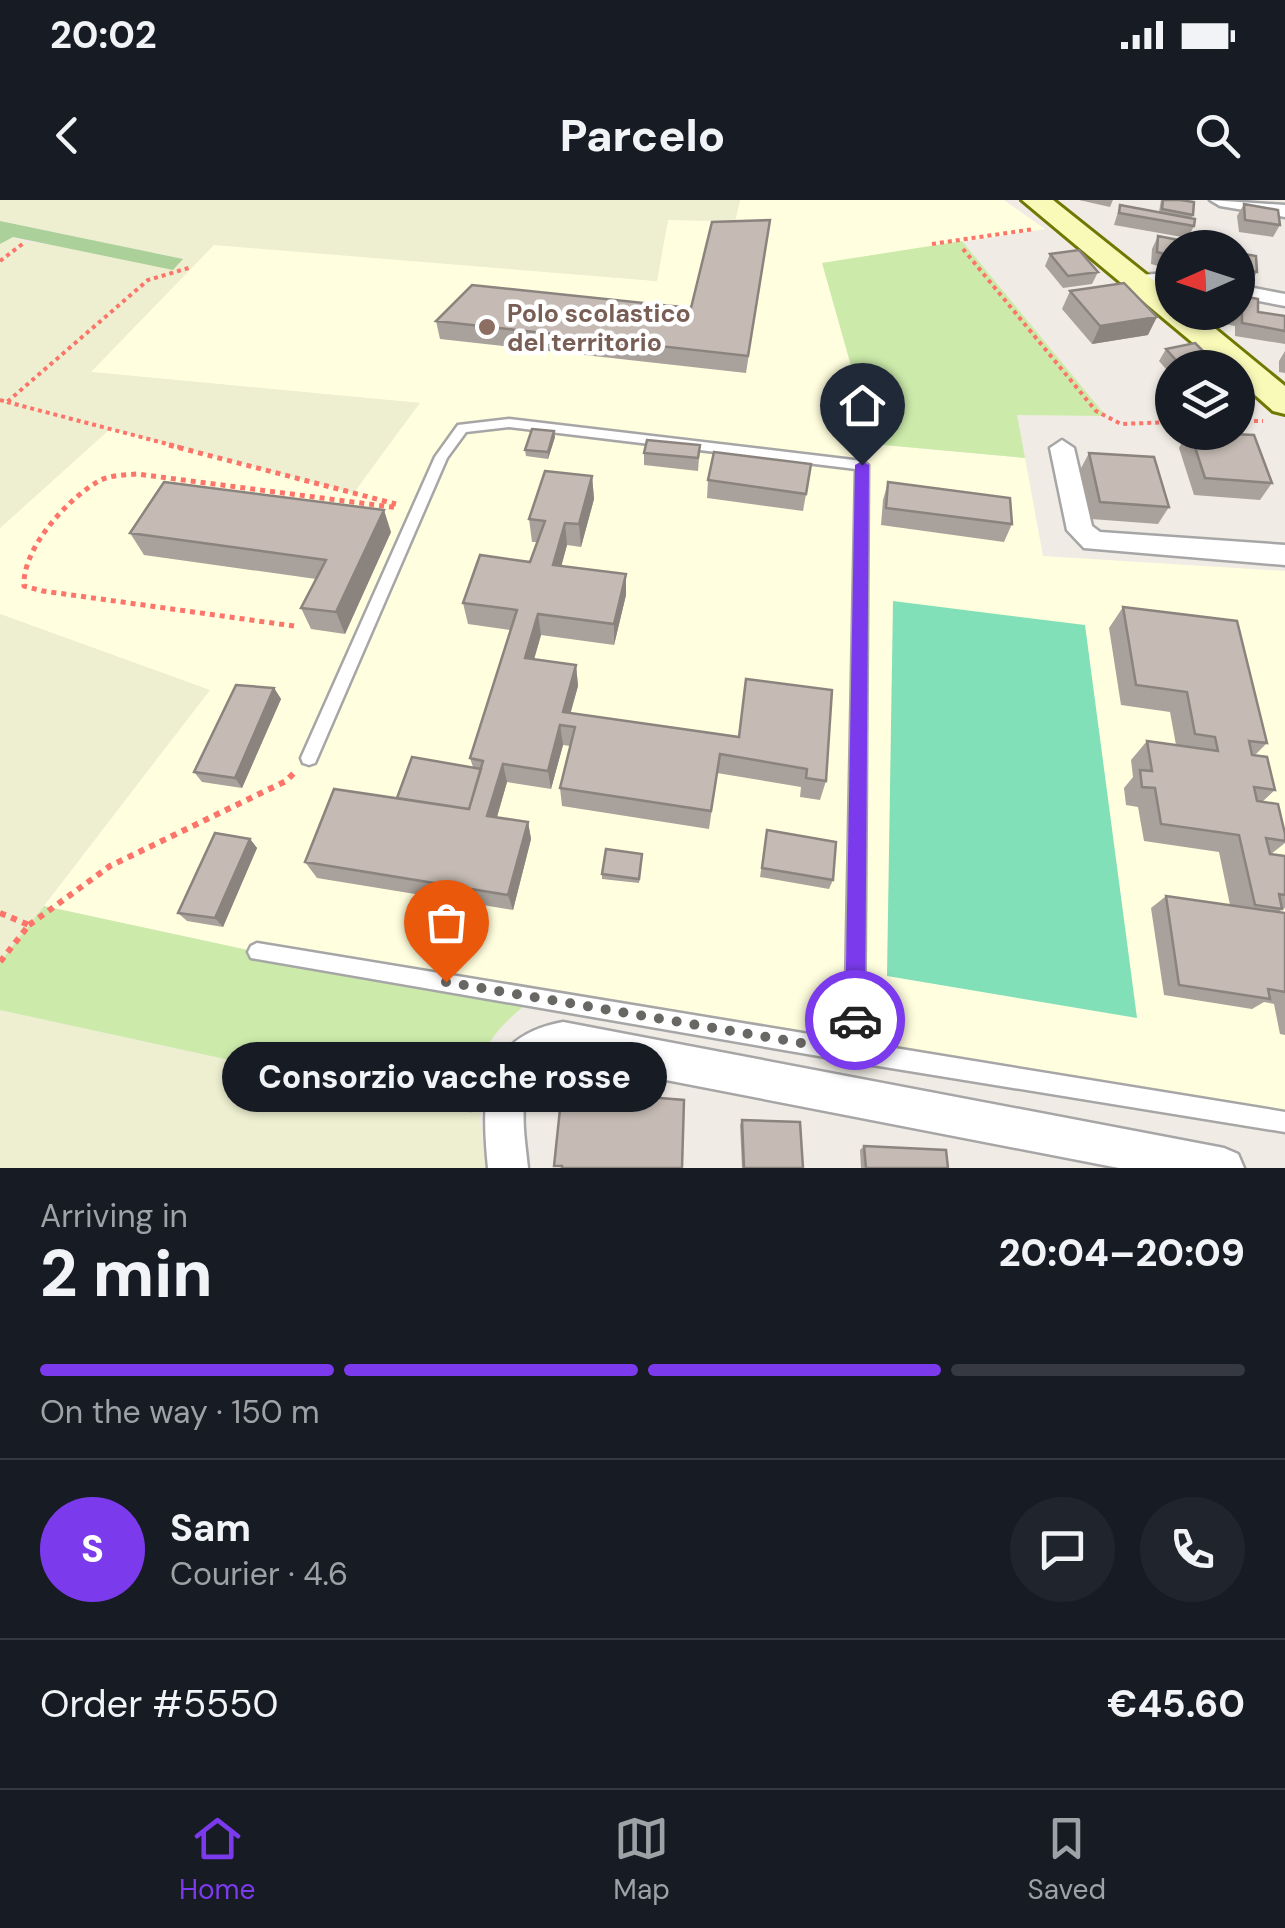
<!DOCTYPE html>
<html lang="en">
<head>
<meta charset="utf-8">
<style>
	:root { --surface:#171b24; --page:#20242c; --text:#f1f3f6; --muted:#9ea1a6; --line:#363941; --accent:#7c3aed }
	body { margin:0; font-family:"DM Sans",sans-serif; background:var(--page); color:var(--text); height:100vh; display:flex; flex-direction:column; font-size:38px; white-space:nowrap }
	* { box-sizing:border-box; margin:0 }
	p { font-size:32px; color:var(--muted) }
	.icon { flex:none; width:55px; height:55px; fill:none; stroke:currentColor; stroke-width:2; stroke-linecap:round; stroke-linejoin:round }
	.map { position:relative; height:968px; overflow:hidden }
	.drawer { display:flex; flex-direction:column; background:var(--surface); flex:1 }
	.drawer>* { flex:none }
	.needle { width:65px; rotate:267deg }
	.fabs { position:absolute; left:1155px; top:30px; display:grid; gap:20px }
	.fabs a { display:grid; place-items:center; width:100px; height:100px; border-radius:50%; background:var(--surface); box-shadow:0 2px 8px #0004; font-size:50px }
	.pin { position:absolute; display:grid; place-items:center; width:85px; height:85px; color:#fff; margin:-102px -42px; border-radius:50% 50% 50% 0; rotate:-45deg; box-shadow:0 0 10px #0007 }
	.pin .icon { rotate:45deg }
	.courier { position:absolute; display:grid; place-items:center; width:100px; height:100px; margin:-50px; border:8px solid #7c3aed; border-radius:50%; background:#fff; color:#222; box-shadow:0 2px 12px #0007 }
	.bubble { position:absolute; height:70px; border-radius:35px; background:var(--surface); box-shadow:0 2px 8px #0004; font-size:32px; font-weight:800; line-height:70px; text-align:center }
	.overview em { font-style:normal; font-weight:800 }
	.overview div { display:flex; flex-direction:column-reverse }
	.overview { display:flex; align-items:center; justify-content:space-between; height:170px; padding:0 40px }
	h1 { font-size:65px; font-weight:800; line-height:75px }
	.bar { display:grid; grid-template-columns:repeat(4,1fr); gap:15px 10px; align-content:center; height:120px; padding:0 40px }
	.bar i { height:12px; border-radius:8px; background:var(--line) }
	.bar .on { background:var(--accent) }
	.bar p { grid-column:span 4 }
	.line { display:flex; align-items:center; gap:25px; padding:0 40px; border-top:2px solid var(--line) }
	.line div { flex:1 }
	.round { display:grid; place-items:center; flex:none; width:105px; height:105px; border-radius:52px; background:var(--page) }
	.status { display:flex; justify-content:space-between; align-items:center; height:70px; padding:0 50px; background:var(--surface); direction:ltr }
	.status svg { height:28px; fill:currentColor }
	header { display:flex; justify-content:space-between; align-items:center; height:130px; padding:0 40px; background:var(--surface); font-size:45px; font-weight:800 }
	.menu { display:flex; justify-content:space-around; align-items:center; height:140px; border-top:2px solid var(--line); background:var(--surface); font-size:28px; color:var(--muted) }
	.menu a { display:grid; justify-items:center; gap:5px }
	.menu .on { color:var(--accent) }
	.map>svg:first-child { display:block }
</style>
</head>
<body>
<div class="status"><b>20:02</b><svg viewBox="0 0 49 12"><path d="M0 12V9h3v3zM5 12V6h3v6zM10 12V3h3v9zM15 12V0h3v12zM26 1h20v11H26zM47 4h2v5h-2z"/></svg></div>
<header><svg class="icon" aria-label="back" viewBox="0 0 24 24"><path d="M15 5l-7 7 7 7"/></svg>Parcelo<svg class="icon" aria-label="search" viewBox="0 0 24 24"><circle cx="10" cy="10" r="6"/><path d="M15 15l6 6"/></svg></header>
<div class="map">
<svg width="1285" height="968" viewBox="0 0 1285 968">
	<rect width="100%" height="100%" fill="#f0ece5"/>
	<path fill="#fffede" d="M740,0h264l41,29 -222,34 50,181 152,14 18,98 242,15v550l-1028,-169 -213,-46 165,-215 -209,-77v-86l112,-101 242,66 65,-90 -329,-31 124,-128 442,37 12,-61 67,1z"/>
	<path fill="#edefd0" d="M0,0h740l-5,21 -67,-1 -11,61 -443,-36 -123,127 329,31 -67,90 -243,-64 -110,99v-284l12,-7 13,5 158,17 -183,-38z
		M0,414l210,76 -210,272z
		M0,810l471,103 5,-21 10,76h-486z"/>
	<path fill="#ccebaa" d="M962,41l144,175 -89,-1 8,43 -152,-14 -51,-181z
		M44,706l213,46 277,46c-46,36 -59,56 -62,115l-472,-103v-48z"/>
	<path fill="#abd099" d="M0,21l183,38 -10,11 -160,-33 -13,7z"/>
	<path fill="#82e0b8" d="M893,401l192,24 52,393 -250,-42z"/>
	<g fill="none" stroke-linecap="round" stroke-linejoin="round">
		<defs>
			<path id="lane" d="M509,219l353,42 6,4 -4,578 421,69v20l-431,-70 -603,-104 -3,-6 3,-6 6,-3 588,97 11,-571 -347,-42 -43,5 -19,26 -132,305 -6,2 -6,-2 -2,-5 134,-301 23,-32z"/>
			<path id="street" d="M1210,0l75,5v12l-65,-11z
				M1172,73v12l-35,2 -11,-6 11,-6z
				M1238,85l47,9v12l-47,-9z
				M1062,240l12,8 18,78 8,6 185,13v20l-201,-17 -17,-18 -17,-82z
				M563,822l661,126 14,6 6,14h-125l-556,-108c-52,10 -39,68 -35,108h-40c-7,-70 -7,-131 75,-146z"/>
			<path id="secondary" d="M1022,0h31l119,95v17h23l90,74v28l-12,-3 -35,-31v-12h-15z"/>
		</defs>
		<use href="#lane" stroke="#a6a6a6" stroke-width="5"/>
		<use href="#street" stroke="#a6a6a6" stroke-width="5"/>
		<use href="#secondary" stroke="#707803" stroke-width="6"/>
		<path stroke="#fc746a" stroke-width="4" stroke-dasharray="4 4" stroke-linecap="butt" d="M932,44l102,-15
			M963,49l133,162 25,13 51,-2
			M0,61l25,-19
			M0,200l7,2 141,-122 44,-13
			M7,202l172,45
			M1238,221h25"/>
		<path stroke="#fc746a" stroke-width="5" stroke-dasharray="5 5" stroke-linecap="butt" d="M169,245l227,59
			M294,426l-251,-35 -19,-5c-2,-37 43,-87 75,-105 11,-6 25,-6 38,-7l262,34"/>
		<path stroke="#fc746a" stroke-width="6" stroke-dasharray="6 6" stroke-linecap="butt" d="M0,713l29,12 -29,37
			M29,725l81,-59 176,-85 11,-11"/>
		<use href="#lane" fill="#fff" fill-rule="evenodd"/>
		<use href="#street" fill="#fff" fill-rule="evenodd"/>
		<use href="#secondary" fill="#f9fab8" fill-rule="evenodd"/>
	</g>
	<path fill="#a9a19b" d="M1079,0h34l-3,7z
		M1161,0h19l13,15 -2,3 3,8 -6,12 -74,-13 6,-20 39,7z
		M1244,4l36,21 -7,12 -34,-5 -2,-16z
		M770,20l-24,153 -306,-34 -4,-18 255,-13z
		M1158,36l14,12v22l-21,-6 1,-15z
		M1238,53l19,19 -7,12 -12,-2z
		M1050,54l48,18 -6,12 -29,4 -18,-22z
		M1070,91l78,44 -56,9 -30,-35z
		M1210,112h48l27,4v28l-50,-8v-10l-26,-5z
		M1166,149l54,19h-48v8l-13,-15z
		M1285,151v22l-6,-1v-11z
		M1188,232h30l54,51 -12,17 -66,-5 -15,-47z
		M555,237l-7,22 -22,-3 -1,-6z
		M700,245l-2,26 -54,-6v-12z
		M1089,253l80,54 -11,17 -67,-5 -11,-49z
		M592,276l2,23 -13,48 -14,-2 -6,21 65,8v21l-12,50 -73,-10 -7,25 42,5 2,21 -8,27 169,24 7,-58 80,102 -6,19 -20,-3 1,-10 -84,-14 -8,56 -147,-23 -2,-18 10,-42 -7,-1 -12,44 -44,-7 -10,35 31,5 3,17 -18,71 -196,-32 -12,-16 92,-64 76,-31 -3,-9 40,-128 -42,-6 -5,-21 67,-41 8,-20h-6l-3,-23z
		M708,280l98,14 -3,17 -96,-13z
		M888,282l124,42 -8,18 -123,-17 2,-25z
		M391,332l-46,102 -34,-5 -10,-21 15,-29 -172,-24 -14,-22z
		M1123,407l144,136 -12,12 20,35 -13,12 23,32v9l-14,11 14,2v52l-7,4 7,1v122l-5,-1 -6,-30 -10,-2 -12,7 -88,-14 -13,-87 15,-12 64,9 -11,-53 -75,-11 -6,-34 -12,-2 -2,-17 9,-11 -2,-17 16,-19 29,4 -6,-33 -49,-7 -12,-77z
		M274,488l7,11 -39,89 -40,-6 -8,-10z
		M767,630l66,50 -4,9 -69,-12z
		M250,639l7,9 -34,79 -36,-6 -9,-8z
		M642,654l-3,29 -37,-4v-5z
		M742,920l61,48h-61l-2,-43z
		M864,946l84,22h-87l-1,-18z"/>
	<path fill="#8a837e" d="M1157,117l-9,18 -56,9 8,-18z
		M554,231l1,6 -7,22v-7z
		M592,276l2,23 -13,48 -2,-23z
		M384,310l7,22 -46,102 -9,-22z
		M565,323l2,22 -11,41 -3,-21z
		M626,374v21l-12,50v-21z
		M538,414l3,21 -13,44 -3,-21z
		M576,465l2,21 -11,40 -4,-14z
		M274,488l7,11 -39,89 -7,-10z
		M560,525l3,20 -12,44 -3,-18z
		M503,564l4,18 -15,52 -5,-18z
		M528,622l3,17 -18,71 -5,-15z
		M250,639l7,9 -34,79 -8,-9z"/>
	<path fill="#c5bbb4" stroke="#8a837e" stroke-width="2.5" d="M1163,0h17l14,2 -1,13 -31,-6z
		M1244,4l34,6 2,15 -35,-5z
		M1120,5l75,14 -1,7 -75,-13z
		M770,20l-22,136 -312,-35 36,-36 219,23 21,-86z
		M1158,36l36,7v5h-22v8l-15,-4z
		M1079,50l19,22 -30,4 -18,-22z
		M1238,53l18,3 1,16 -19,-4z
		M1124,83l33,34 -57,9 -30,-35z
		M1238,95l20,4v13l27,4v15l-43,-8v-9l-8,-2h4z
		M1195,143l25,25h-37l-17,-19z
		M532,229l22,2 -6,21 -23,-2z
		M1190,232l64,3 18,48 -67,-5z
		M647,240l53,5 -2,13 -54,-5z
		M714,252l97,12 -5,30 -98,-14z
		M1089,253l65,4 15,50 -69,-5z
		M545,271l47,5 -13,48 -14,-1 -12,42 73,9 -12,50 -76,-10 -13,44 51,7 -13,47 176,25 7,-58 86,11 -6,91 -20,-3 1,-9 -87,-15 -9,57 -151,-23 15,-61 -15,-2 -12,46 -45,-7 -16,52 41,6 -20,73 -203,-33 29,-73 135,20 14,-48 -13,-3 47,-148 -54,-7 17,-48 50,7 15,-41 -16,-2z
		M164,282l220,28 -48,102 -35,-4 25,-48 -196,-27z
		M888,282l122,16 2,26 -126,-16z
		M1123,407l114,14 30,122 -18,-2 3,14 15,2 8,33 -21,-3 3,14 21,3 7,30v7l-19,-3 4,16 15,2v39l-6,-1 3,15 -27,-4 -16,-70 -78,-11 -6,-36 -13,-1 -2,-17 12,1 -5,-30 71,10 -3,-14 -20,-3 -8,-42 -51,-7z
		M236,485l38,3 -39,90 -41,-6z
		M412,557l69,12 -12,40 -72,-11z
		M767,630l69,12 -3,38 -71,-12z
		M215,633l35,6 -35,79 -37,-5z
		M606,649l36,5 -3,25 -37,-5z
		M1166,696l119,17v79l-17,-3 2,10 -91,-14z
		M562,890l122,10 -2,68h-120v-2h-8z
		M742,920l58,2 3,46h-59z
		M864,946l82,4 2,18h-82z"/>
	<path fill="#7c3aed" d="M862,261l7,4 -4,555 -10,10 -10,-10 10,-555z"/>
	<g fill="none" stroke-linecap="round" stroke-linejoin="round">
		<path stroke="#686764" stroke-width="10" stroke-dasharray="0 18" d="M446,782l408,70 1,-32"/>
	</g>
	<circle fill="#8d6e63" stroke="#fff" stroke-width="4" cx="487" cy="127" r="10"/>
	<g text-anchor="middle" stroke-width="9" stroke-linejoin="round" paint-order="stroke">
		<g font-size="25" font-weight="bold" fill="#785e54" stroke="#fff" text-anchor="start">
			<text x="507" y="122">Polo scolastico<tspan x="507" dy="29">del territorio</tspan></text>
		</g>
	</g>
</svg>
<div class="fabs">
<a><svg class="needle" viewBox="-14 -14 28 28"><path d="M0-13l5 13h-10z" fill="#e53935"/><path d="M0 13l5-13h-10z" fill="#9ea1a6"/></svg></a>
<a><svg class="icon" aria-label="layers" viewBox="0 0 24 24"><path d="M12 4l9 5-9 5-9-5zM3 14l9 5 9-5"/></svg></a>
</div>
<div class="pin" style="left:446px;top:782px;background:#ea580c"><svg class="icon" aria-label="bag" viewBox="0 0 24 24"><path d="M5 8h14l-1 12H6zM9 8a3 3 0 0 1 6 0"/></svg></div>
<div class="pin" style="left:862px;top:265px;background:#1f2937"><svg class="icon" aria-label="home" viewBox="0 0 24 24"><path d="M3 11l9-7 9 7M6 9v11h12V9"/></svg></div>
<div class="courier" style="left:855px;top:820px"><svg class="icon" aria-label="car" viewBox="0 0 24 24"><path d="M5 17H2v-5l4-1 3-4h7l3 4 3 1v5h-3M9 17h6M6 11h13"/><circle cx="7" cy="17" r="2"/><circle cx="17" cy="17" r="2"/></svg></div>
<div class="bubble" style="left:222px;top:842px;width:445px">Consorzio vacche rosse</div>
</div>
<section class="drawer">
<div class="overview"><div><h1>2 min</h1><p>Arriving in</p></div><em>20:04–20:09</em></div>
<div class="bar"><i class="on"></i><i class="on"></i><i class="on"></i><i></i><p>On the way · 150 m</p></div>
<div class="line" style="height:180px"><b class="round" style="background:var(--accent);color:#fff">S</b><div><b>Sam</b><p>Courier · 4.6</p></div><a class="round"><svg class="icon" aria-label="chat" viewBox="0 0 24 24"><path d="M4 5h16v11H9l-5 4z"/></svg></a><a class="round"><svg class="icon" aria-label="phone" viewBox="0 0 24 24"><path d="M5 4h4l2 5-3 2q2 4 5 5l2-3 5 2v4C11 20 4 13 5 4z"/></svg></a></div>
<div class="line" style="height:130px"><div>Order #5550</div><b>€45.60</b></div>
</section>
<nav class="menu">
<a class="on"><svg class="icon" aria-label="home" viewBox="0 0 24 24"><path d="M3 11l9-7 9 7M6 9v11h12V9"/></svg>Home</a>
<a><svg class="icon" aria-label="map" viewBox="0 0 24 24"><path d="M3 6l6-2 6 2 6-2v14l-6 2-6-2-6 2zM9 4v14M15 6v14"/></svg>Map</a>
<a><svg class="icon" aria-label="saved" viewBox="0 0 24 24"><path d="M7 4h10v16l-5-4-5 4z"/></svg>Saved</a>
</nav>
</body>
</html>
